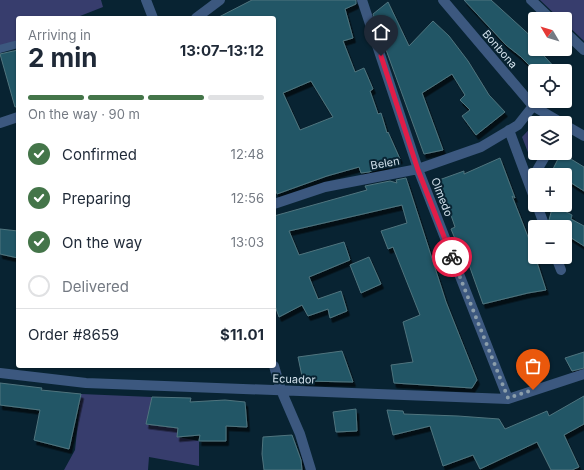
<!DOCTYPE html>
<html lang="en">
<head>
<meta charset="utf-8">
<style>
	:root { --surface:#fff; --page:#f2f2f3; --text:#1f2937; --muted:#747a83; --line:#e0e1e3; --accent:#447549 }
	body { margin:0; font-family:Inter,sans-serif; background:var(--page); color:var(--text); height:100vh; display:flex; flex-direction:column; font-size:15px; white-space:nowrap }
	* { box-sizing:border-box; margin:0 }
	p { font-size:13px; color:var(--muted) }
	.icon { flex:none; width:22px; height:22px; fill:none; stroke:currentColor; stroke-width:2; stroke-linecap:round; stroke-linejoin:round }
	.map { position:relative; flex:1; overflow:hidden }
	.drawer { position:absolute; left:16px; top:16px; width:260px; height:352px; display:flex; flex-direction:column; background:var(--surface); border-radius:4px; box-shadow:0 1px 3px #0004 }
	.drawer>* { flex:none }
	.needle { width:26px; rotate:308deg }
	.tools { position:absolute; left:528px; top:12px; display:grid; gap:8px }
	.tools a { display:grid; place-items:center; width:44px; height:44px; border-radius:4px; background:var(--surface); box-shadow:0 1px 3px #0004; font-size:20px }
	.pin { position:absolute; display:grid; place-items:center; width:34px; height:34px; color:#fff; margin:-41px -17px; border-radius:50% 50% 50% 0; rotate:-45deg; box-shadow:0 0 4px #0007 }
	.pin .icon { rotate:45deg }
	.courier { position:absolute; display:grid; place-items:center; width:40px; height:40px; margin:-20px; border:3px solid #e11d48; border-radius:50%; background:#fff; color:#222; box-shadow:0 1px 5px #0007 }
	.summary em { font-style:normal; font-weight:700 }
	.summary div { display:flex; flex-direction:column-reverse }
	.summary { display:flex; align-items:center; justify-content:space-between; height:68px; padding:0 12px }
	h1 { font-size:26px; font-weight:700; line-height:30px }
	.bar { display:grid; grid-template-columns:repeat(4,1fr); gap:6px 4px; align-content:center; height:48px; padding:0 12px }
	.bar i { height:5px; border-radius:3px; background:var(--line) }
	.bar .on { background:var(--accent) }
	.bar p { grid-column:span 4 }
	.line { display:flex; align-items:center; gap:10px; padding:0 12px; border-top:1px solid var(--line) }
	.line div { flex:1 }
	ol { padding:0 12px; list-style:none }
	li { display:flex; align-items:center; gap:12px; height:44px }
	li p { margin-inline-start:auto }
	li .icon { padding:4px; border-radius:50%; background:var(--accent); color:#fff; stroke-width:4 }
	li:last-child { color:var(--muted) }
	li i { width:22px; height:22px; border:2px solid var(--line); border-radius:50% }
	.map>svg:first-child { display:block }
</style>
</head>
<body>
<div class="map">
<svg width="584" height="470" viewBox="0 0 584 470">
	<defs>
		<filter id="shadow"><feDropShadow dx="2.5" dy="4.5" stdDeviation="0" flood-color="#0009"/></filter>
	</defs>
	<rect width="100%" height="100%" fill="#082332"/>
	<path fill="#373d6d" d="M0,0h101l2,7 -28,11h-57v22l-18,7z
		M540,0h44v41l-19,-18v-4h-5z
		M537,121l2,2h-4v30l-4,7 -9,-23z
		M81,394l71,3 -5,27 31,4v9l21,4v25l-50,-9 -1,13h-84l11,-20z"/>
	<path fill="#205766" stroke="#50747e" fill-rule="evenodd" filter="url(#shadow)" d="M252,0h104v4l-11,5 8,29 -10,3 12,31 9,-4 9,21 -3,2 8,23 3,-1 6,20 1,-1 12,27 -31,13 -8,1 -2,-6 -32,9 -50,18 -3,-9v-167h-57zM311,81l22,36 -33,13 -17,-37z
		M464,0h27l44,40v9h4l6,8 13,14h-23l-15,-15 -14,-11z
		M388,2l21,44 24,-25 16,15 19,25 21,34 16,17 -29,23 -14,-19 8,-6 -10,-10 5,-5 -13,-21 -30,19 21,57 -19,4 -51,-140z
		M18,50v56l-3,1 -15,-53z
		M561,153l23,14v24l-19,-12v-4h-7l-6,-4z
		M500,158l15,40 -3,-2 20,51 14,43 -18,3 -45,11 -15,-42 -3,1 -14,-34 4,-2 -16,-47 25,-9v3z
		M406,178l40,124 31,78 -5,8 -78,-5 -3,-18 22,-3 -10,-40 17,-7 -27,-68 -5,2 -7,-18 26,-8 -5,-18 -113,26 10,24 45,-13 6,18 -41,17 9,22 23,-8 6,20 -17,7 -2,-9 -20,7 -6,-11 -23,12 -5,-14v-87l93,-26 -2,-4 25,-5 7,2 -1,-3z
		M553,205l19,10 -1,4 13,7v20l-19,-12v-7h-10l-4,-3 -2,-4z
		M0,229l18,2v27l-18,-4z
		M369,257l12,27 -20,9 -11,-28z
		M342,351l11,31 -50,-1 -5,-24z
		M584,352v16l-12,3 -7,-13z
		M0,383l42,5 -1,2 40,4 -12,55 -35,-9 6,-30 -40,-5z
		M584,396v28l-20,11 15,32 -7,3h-21l-14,-28 -57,27 -7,-14 -30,11 -13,-40 -37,9 -6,-25 16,1 1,3 54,2 41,3 6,10 42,-18 2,5z
		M152,397l39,1 -1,4 35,-2 20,2 2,25 -21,-1v15h-27l1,-6 -23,2 1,-9 -32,-4z
		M356,409l1,22 -21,1 -3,-20z
		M292,435l9,25 1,10h-38l-2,-16 1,-17z"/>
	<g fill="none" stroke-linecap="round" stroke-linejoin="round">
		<path stroke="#3c587f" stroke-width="8" d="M0,49l18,-5"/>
		<path stroke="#3c587f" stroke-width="10" d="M146,0l7,18
			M362,0l56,169 90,230
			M443,0l90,106 29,17
			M531,0l20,19
			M196,18l24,-18
			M565,32l19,18
			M0,123l18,-6
			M565,125l19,11
			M509,130l26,70
			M529,184l18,-31
			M274,204l51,-17 93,-18 63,-22 37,-22 15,-19
			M537,205l8,22
			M556,257l5,13
			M274,366l7,24 19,44 11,36
			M0,373l86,10 422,16 76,-25"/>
	</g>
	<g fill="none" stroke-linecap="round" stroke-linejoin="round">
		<path stroke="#8b9eab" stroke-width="4" stroke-dasharray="0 7.2" d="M452,257l56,141 25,-8"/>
		<path stroke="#e11d48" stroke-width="5" d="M381,56l37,114 34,87"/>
	</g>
	<g text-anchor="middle" stroke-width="4" stroke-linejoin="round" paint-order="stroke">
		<g font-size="11" fill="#d2e1ec" stroke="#082332">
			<text transform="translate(500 49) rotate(49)" y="4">Bonbona</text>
			<text transform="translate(385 163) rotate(-10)" y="4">Belen</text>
			<text transform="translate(442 197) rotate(69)" y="4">Olmedo</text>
			<text transform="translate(294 379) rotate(2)" y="4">Ecuador</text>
		</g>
	</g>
</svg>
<div class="tools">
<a><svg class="needle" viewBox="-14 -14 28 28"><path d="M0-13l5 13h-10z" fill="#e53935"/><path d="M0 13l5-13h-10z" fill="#747a83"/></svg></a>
<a><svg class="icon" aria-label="locate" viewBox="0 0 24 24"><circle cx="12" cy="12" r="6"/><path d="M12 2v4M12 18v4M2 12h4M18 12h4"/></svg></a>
<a><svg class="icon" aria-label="layers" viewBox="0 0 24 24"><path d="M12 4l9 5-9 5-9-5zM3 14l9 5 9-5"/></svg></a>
<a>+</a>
<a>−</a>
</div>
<div class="pin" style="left:533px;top:390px;background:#ea580c"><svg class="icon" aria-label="bag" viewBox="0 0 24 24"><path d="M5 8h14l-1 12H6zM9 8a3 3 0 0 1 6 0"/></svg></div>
<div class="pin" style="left:381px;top:56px;background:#1f2937"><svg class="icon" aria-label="home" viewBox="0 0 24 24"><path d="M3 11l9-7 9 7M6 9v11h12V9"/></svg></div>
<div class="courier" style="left:452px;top:257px"><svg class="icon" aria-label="bike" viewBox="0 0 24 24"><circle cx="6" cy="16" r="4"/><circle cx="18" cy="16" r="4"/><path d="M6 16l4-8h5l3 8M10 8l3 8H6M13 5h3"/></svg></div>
<section class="drawer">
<div class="summary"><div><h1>2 min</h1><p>Arriving in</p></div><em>13:07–13:12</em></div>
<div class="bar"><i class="on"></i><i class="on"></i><i class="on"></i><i></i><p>On the way · 90 m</p></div>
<ol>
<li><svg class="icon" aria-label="check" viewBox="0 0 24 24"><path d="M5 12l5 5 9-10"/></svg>Confirmed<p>12:48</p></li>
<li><svg class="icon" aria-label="check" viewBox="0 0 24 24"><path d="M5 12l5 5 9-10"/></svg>Preparing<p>12:56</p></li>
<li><svg class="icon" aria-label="check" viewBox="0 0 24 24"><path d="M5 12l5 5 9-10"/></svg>On the way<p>13:03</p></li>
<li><i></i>Delivered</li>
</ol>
<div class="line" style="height:52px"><div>Order #8659</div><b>$11.01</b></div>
</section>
</div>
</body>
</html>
